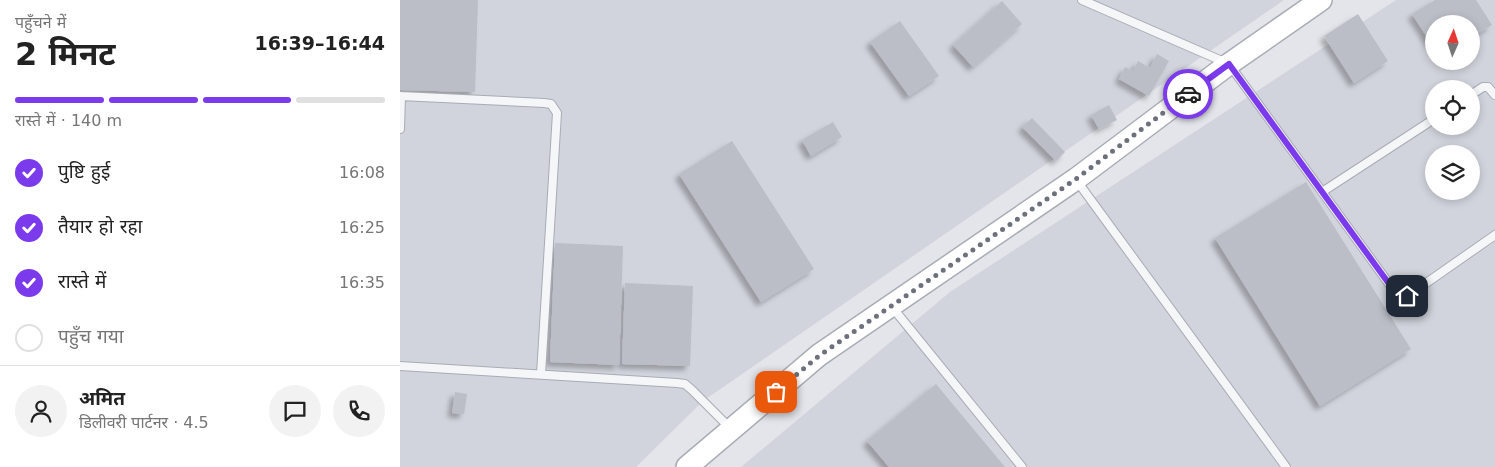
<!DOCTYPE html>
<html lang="hi">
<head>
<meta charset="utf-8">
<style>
	:root { --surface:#fff; --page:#f2f2f2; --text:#222; --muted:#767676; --line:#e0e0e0; --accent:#7c3aed }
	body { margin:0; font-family:"DejaVu Sans","Noto Sans Devanagari",sans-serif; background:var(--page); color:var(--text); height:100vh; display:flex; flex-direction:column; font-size:19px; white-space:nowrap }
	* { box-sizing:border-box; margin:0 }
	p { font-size:16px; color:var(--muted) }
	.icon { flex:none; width:28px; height:28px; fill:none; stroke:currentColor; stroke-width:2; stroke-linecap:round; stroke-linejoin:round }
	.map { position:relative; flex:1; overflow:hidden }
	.panel { display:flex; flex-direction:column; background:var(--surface); width:400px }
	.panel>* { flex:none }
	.needle { width:32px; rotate:3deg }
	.buttons { position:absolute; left:1025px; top:15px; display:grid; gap:10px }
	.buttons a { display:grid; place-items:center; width:55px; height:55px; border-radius:50%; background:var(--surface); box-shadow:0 2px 8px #0003; font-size:25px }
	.pin { position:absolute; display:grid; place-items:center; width:42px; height:42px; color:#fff; margin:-21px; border-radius:10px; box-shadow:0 2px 8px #0006 }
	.courier { position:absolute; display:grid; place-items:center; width:50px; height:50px; margin:-25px; border:4px solid #7c3aed; border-radius:50%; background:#fff; color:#222; box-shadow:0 1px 6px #0007 }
	.head em { font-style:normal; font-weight:700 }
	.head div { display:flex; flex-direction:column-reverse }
	.head { display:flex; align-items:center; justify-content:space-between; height:85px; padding:0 15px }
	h1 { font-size:32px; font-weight:700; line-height:38px }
	.bar { display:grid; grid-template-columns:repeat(4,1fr); gap:8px 5px; align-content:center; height:60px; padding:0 15px }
	.bar i { height:6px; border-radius:4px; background:var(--line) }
	.bar .on { background:var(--accent) }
	.bar p { grid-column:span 4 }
	.line { display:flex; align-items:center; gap:12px; padding:0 15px; border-top:1px solid var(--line) }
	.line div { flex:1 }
	.round { display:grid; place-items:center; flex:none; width:52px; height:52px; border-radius:26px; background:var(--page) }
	ol { padding:0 15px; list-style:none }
	li { display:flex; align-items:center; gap:15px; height:55px }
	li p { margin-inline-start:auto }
	li .icon { padding:5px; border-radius:50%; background:var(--accent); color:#fff; stroke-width:4 }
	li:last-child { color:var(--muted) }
	li i { width:28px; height:28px; border:2px solid var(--line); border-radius:50% }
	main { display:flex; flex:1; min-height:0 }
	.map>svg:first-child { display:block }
</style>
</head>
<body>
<main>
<section class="panel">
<div class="head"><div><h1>2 मिनट</h1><p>पहुँचने में</p></div><em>16:39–16:44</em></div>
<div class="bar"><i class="on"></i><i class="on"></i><i class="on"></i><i></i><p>रास्ते में · 140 m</p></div>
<ol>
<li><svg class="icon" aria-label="check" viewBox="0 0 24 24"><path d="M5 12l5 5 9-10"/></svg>पुष्टि हुई<p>16:08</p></li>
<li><svg class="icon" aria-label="check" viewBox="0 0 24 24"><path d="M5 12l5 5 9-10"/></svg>तैयार हो रहा<p>16:25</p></li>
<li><svg class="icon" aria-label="check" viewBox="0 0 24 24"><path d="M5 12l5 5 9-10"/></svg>रास्ते में<p>16:35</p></li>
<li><i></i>पहुँच गया</li>
</ol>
<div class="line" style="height:90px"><a class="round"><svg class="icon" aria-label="person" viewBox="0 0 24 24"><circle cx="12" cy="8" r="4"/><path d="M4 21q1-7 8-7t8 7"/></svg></a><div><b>अमित</b><p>डिलीवरी पार्टनर · 4.5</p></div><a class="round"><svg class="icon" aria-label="chat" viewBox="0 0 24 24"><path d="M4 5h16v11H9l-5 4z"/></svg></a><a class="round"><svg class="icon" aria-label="phone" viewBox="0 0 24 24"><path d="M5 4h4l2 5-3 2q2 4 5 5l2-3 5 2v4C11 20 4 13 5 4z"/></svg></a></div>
</section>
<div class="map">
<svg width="1095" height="467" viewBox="0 0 1095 467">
	<defs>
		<filter id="shadow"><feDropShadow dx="-4.5" dy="4.5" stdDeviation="2.5" flood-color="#0004"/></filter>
	</defs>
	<rect width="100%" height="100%" fill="#e3e5ea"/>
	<path fill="#d1d4dc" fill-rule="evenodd" d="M0,0h884l-581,401 -67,66h-236z
		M996,0h99v467h-754l209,-175zM1034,24h37v37h-37zM1034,89h37v37h-37zM1034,154h37v37h-37z"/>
	<path fill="#bbbec6" filter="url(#shadow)" d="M0,0h78l-3,92 -75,-2z
		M1035,0h41l16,25 -21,13v-14h-37v24l-22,-34z
		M602,1l20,23 -49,43 -20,-22z
		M958,14l30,47 -34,22 -30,-47z
		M500,21l39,55 -30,20 -39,-54z
		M757,54l12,7 -20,35 -30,-17 6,-12 8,4 5,-10 12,7z
		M709,105l8,15 -18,9 -8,-14z
		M632,118l33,34 -9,9 -34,-34z
		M433,122l9,15 -31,19 -9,-16z
		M332,141l82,128 -53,33 -82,-128z
		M906,182l105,167 -91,57 -105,-168z
		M155,243l68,3 -4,119 -69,-3z
		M225,283l68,3 -3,80 -68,-2z
		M536,384l69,83h-116l-22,-26z
		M55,392l12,2 -3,20 -12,-1z"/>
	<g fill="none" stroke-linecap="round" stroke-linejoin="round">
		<defs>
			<path id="lane" d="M682,0l147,64 166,228c6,5 10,4 17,1l83,-58
				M1071,95l12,-8h5l7,8
				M0,96l144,7 7,1 6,9 -16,261
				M0,129l1,-33
				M677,181l209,286
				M922,192l112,-73
				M492,307l130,160
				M0,366l277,17 8,1 7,6 38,38"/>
			<path id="secondary" d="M287,467l132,-112 257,-176 153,-115 92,-64"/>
		</defs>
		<use href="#lane" stroke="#a8acb4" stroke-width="10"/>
		<use href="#secondary" stroke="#a8acb4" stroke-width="24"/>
		<use href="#lane" stroke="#f5f6f8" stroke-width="8"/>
		<use href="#secondary" stroke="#fff" stroke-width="21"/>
	</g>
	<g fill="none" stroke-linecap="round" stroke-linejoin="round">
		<path stroke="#6c717c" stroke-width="5" stroke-dasharray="0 9" d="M376,392l44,-37 256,-176 112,-85"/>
		<path stroke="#7c3aed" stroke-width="6" d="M788,94l41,-30 166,228 5,4h7"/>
	</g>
</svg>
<div class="buttons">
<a><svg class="needle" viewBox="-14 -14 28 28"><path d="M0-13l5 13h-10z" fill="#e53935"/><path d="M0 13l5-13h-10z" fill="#767676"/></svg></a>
<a><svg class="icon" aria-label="locate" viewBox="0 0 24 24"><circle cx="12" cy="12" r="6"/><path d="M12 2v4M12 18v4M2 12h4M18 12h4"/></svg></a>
<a><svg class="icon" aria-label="layers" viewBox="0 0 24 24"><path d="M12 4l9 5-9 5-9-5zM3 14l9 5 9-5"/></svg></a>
</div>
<div class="pin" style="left:376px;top:392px;background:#ea580c"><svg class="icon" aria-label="bag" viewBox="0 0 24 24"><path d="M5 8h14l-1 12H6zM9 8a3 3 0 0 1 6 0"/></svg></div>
<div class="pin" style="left:1007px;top:296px;background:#1f2937"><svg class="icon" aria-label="home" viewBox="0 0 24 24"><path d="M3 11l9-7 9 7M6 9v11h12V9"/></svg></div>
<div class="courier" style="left:788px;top:94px"><svg class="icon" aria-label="car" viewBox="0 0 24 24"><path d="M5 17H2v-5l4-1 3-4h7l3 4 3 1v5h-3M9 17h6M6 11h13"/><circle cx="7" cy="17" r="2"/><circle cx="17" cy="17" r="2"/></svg></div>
</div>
</main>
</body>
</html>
